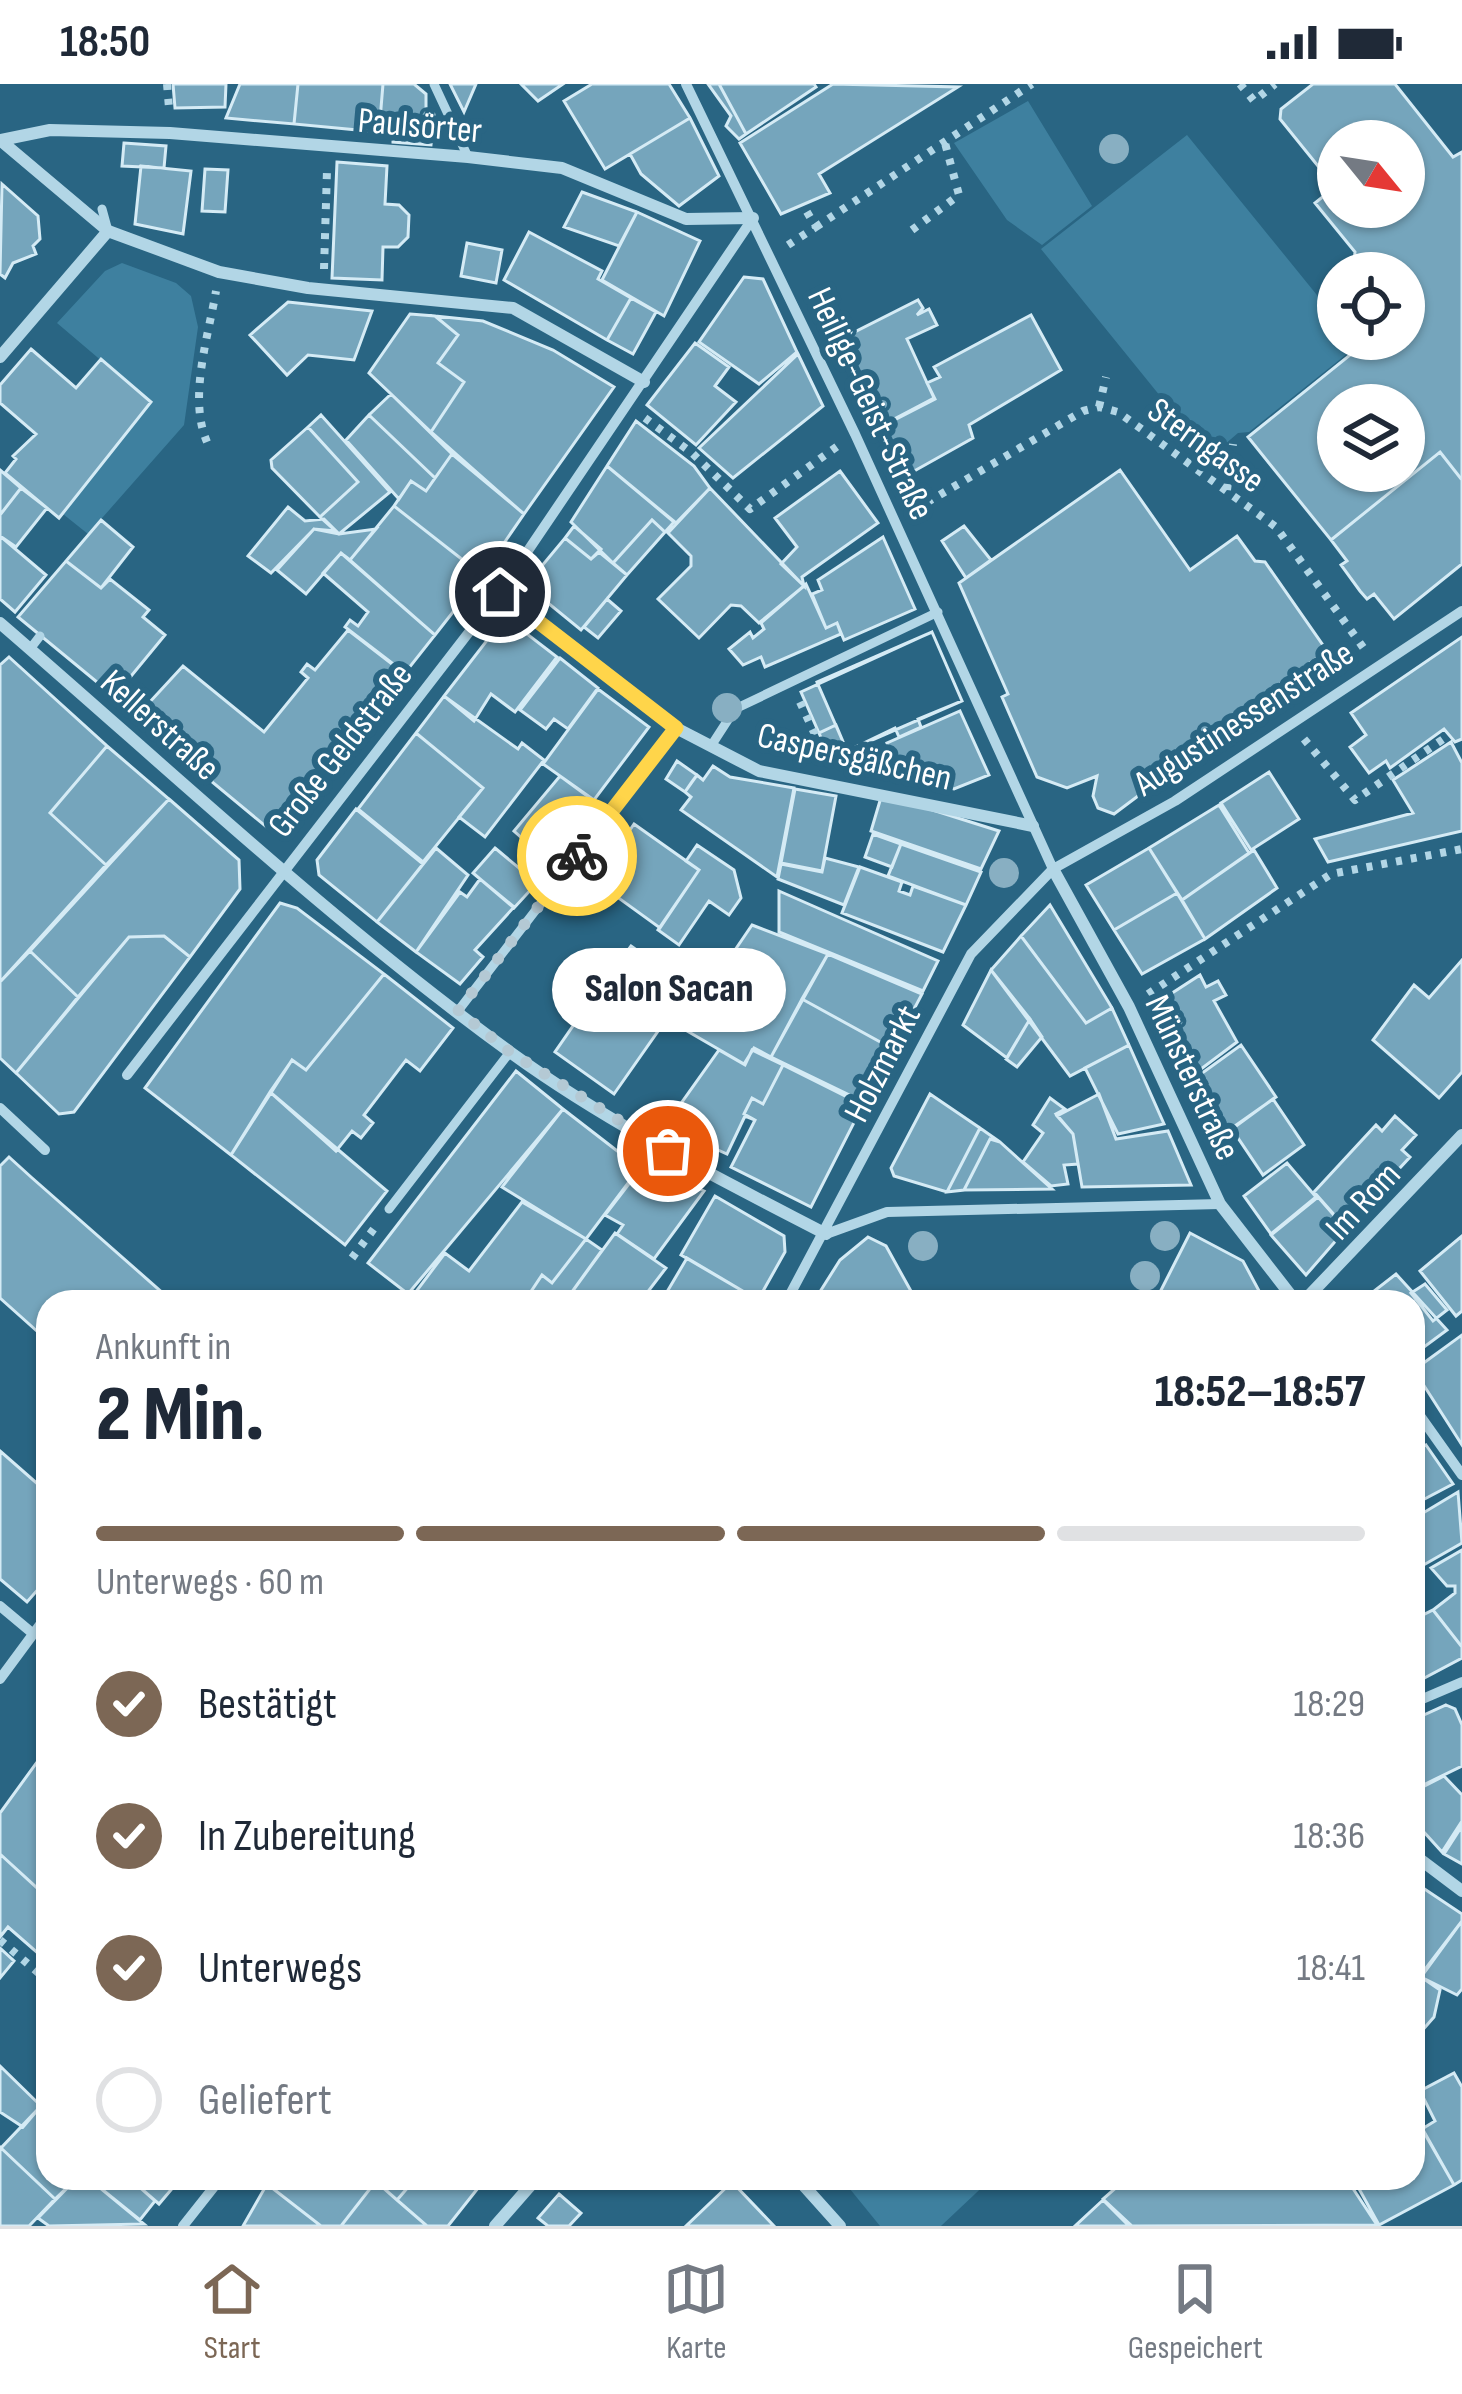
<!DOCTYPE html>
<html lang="de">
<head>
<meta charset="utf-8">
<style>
	:root { --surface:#fff; --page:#f6f6f7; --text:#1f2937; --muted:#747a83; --line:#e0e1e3; --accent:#7c6755 }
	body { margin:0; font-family:"Sofia Sans Condensed",sans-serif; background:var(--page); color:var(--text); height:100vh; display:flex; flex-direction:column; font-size:45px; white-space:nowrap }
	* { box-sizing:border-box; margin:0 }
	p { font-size:39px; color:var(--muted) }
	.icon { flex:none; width:66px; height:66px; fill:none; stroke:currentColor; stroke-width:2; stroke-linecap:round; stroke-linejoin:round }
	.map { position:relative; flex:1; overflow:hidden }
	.drawer { position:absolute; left:36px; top:1206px; width:1389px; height:900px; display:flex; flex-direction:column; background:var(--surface); border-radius:36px; box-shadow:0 3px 9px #0004 }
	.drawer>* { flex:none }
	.needle { width:78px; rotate:120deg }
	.fabs { position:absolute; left:1317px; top:36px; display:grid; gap:24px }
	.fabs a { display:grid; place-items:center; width:108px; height:108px; border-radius:50%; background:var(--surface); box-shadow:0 3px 9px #0004; font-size:60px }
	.pin { position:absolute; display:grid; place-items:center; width:102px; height:102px; color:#fff; margin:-51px; border:6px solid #fff; border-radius:50%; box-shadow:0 3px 12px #0007 }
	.courier { position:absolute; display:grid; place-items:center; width:120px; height:120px; margin:-60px; border:9px solid #ffd54a; border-radius:50%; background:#fff; color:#222; box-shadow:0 3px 15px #0007 }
	.bubble { position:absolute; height:84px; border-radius:42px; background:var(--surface); box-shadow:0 3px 9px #0004; font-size:39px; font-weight:800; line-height:84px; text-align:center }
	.headline em { font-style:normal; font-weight:800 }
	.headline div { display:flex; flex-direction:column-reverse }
	.headline { display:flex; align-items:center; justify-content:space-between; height:204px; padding:0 60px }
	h1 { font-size:78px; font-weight:800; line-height:90px }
	.bar { display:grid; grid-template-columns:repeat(4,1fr); gap:18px 12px; align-content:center; height:144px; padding:0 60px }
	.bar i { height:15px; border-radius:9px; background:var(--line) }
	.bar .on { background:var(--accent) }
	.bar p { grid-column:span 4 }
	ol { padding:0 60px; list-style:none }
	li { display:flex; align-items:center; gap:36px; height:132px }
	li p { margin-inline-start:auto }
	li .icon { padding:12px; border-radius:50%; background:var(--accent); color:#fff; stroke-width:4 }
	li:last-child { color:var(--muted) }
	li i { width:66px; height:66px; border:6px solid var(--line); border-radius:50% }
	.status { display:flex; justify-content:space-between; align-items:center; height:84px; padding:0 60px; background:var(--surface); direction:ltr }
	.status svg { height:33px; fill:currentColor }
	.menu { display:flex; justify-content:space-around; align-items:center; height:168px; border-top:3px solid var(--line); background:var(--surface); font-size:33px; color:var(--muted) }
	.menu a { display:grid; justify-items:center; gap:6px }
	.menu .on { color:var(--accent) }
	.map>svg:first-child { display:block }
</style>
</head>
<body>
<div class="status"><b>18:50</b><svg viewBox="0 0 49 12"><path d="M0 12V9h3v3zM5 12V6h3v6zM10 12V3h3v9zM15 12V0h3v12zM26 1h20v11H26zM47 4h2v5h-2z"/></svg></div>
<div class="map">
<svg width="1462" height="2142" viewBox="0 0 1462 2142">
	<rect width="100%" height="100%" fill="#296583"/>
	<path fill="#3e809f" d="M1028,17l64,105 -50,39 -35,-25 -53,-77z
		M1187,51l151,186v18h15l5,6 -109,87 -11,1 -14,12 -25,-1 -158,-195z
		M122,179l54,20 15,13 7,31 -14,98 -96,109 -25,-20 87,-112 -93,-79 48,-52z
		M841,2094h151l-51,48h-61z"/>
	<path fill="#75a5bc" stroke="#d5ebf5" stroke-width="3" fill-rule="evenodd" d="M173,0h53l-1,23 -50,1z
		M240,0h58l-4,40 -68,-6z
		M298,0h85l-4,48 -85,-8z
		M383,0h31l12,10v19l8,1 -3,31 -38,-3v-7l-14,-3z
		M450,0h26l-12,28z
		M521,0h42l-25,17z
		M592,0h77l21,34 -85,51 -41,-68z
		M708,0h11l27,50 -7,5 -13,-13 5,-10z
		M719,0h95l2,3 -70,47z
		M833,0l125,3 -139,87 11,19 -49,21 -41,-71z
		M1313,0h82l58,73 9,-5v328l-22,-28 -109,88 -83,-103 117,-94 -3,-4h42v-66h-51l2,-21 -40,-49 20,-16 -55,-68 1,-10zM1338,57h66v66h-66zM1338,321h66v66h-66z
		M690,34l29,58 -40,30 -38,-32 -11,-20z
		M124,59l42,3 -2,22 -42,-2z
		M337,78l50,4 -2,38 14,1 10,10 -1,22 -10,10h-15l-1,33 -50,-2z
		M141,82l50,5 -8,63 -48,-10z
		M205,85l23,1 -3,42 -23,-1z
		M2,100l36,32 2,23 -7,7 3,8 -23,9 -8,15 -5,-4z
		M582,108l55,20 -18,34 -55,-19z
		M637,128l63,29 -36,75 -62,-36z
		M529,148l73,39 -4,8 33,19 -24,42 -103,-60z
		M467,159l35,7 -6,33 -35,-7z
		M744,193l19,2 34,73 -38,32 -60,-42z
		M631,214l25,14 -23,42 -26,-14z
		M918,216l5,8 -6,7 12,-6 8,16 -30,14 27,59 -57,30 -42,-86z
		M288,218l84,9 -18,49 -46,-5 -21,20 -37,-40z
		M410,230l25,2 23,19 -20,28 26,19 -33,50 -62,-59z
		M1031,231l30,55 -92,55 4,13 -73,41 -23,-50 58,-30 -8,-16 13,-6 -6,-10z
		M435,232l48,5 70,29 61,37 -90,127 -93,-82 33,-50 -26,-19 20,-28z
		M695,259l34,24 -14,19 21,16 -40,43 -49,-40z
		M31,265l45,39 25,-29 50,43 -92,116 -54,-45 11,-14 -3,-3 23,-22 -36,-31v-18z
		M798,270l25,52 -90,72 -34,-30z
		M391,310l61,60 -17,24 -66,-63z
		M321,331l69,77 -51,42 -19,-17 38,-35 -50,-55z
		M369,331l66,63 -9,13 -15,-10 -12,18 -53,-59z
		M636,337l58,45 16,22 -34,35 -69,-57z
		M308,343l50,55 -38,35 -48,-49 -1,-8z
		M1440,368l22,28v84l-68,55 -20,-25 -7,5 -7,-8 -19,-26 6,-4 -16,-21z
		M452,370l72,60 -42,61 -88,-69 17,-25 15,10z
		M607,382l67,56 -9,10 -13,-12 -39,43 -42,-41z
		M0,386l21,18 -21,27z
		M1120,386l70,100 47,-34 18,25 10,1 62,89 -86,60 6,9 -43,30 -7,-8 -16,17 -21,10 -6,15 -40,30 -16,-6 -5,-12 4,-20 -30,12 -30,-11 -35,-80 6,-3 -49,-111z
		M840,387l38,52 -76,54 2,9 -23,-22 16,-17 -22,-29z
		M21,404l26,20 -31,39 -16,-11v-21z
		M710,404l94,98 -45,37 -18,-17 -10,-1 -32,33 -41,-39 33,-33v-10l-23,-23z
		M394,422l88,69 -47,60 -85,-75z
		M288,423l17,14 19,-2 12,12 -22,-2 -43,44 -23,-17z
		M101,436l32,27 -32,41 -35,-27z
		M652,436l13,12 -38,43 -14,-12z
		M574,442l27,23 -10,10 -26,-21z
		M964,442l27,34 -25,18 -24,-37z
		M314,445l25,5 37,-5 -26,31 -9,-7 -35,41 -29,-24z
		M0,452l46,39 -31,37 -15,-13z
		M883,453l32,72 -71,31 -7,-17 -11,5 -14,-34 10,-4 -4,-10z
		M565,454l26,21 8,-7 28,23 -46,55 -55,-45z
		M341,469l94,82 -30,38 -60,-46 5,-7 8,6 10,-14 -45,-39z
		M66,477l35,27 9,-9 39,31 -6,7 22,18 -47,57h-9l-91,-75z
		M806,500l20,44 11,-5 4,11 -76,33 -4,-10 -18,8 -14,-16 21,-17 3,6 11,-9 -3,-6z
		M607,515l14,12 -23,27 -14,-11z
		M505,533l52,40 -42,55 -24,-18 -17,27 -30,-25z
		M348,546l57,44 -130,160 -140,-116 48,-52 81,66 44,-54 -7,-6 6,-8 8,6z
		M932,548l30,69 -44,18 3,8 -22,10 -4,-9 -48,23 -30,-69z
		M932,548l30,69 -115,50 -11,-26 -17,8 -18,-41z
		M1462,553v102l-7,3 -11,-13 -54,39 -4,-7 -17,12 -19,-26 16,-12 -15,-22z
		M9,573l98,89 -57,67 56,52 -106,117v-317z
		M560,574l38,30 -30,41 -14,-10 -8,10 -26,-19z
		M598,605l51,38 -55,73 -51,-36z
		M444,612l74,53 4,-6 22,17 -59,77 -26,-20 24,-29 -67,-55z
		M960,627l29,64 -35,14 -51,-11 -16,-35z
		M836,641l11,26 -5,15 -10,-3 -13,-30z
		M416,649l67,55 -60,74 -65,-53z
		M1451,658l11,21v68l-134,31 -13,-23 98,-26 -20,-33z
		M107,662l62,53 -63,66 -56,-52z
		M677,677l20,14 -12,17 -19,-13z
		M713,682l17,11 64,11 -17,89 -96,-67 10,-13 -6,-5 6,-9 6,-8 6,5z
		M1269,688l30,47 -48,31 -30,-47z
		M560,692l30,22 -41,64 -35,-31z
		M795,705l41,7 -14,75 -41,-8z
		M882,710l117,37 -18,38 -110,-38z
		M169,715l70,61 1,29 -50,68 -26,-21 -35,1 -51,60 -48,-46z
		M1219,721l30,48 -67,47 -33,-52z
		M356,725l67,55 -46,58 -58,-47 -2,-15z
		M634,740l65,46 -39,58 -65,-47z
		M873,750l28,10 -9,23 -27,-10z
		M901,760l80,28 -15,33 -78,-29z
		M697,761l37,25 7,28 -12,17 -20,-14 -30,44 -21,-15 41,-60 -13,-9z
		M436,764l32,27 -52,77 -39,-30z
		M495,764l42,35 -23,25 -41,-35z
		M1149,764l28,45 -63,37 -28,-45z
		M1254,766l23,38 -72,51 -23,-39z
		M825,774l34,9 -15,38 -66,-26 3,-15 41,8z
		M860,783l42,15 -3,9 11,4 3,-9 53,19 -23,47 -101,-39z
		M480,795l34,28 -39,43 8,7 -23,27 -44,-32 44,-60 7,5z
		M779,807l159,70 -15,30 -144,-59z
		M1177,809l28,46 -63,35 -28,-44z
		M280,819l17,5 87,66 -78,96 -14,-10 -61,95 -86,-67z
		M1050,821l62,103 -26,15 -65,-87z
		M752,841l76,29 -57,103 -17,-9 -10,16 -62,-36z
		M164,852l26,21 -116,155 -15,2 -43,-41 113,-136z
		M1021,852l65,87 26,-15 17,37 -59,31 -79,-106z
		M631,862l58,41 -75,107 -59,-42 29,-42 -3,-11 8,-12 12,-1z
		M30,867l48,46 -62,76 -16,-15v-76z
		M828,870l94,40 -29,55 -91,-50z
		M1462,876v112l-23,26 -66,-58 41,-55 15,13z
		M991,886l39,49 -23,39 -44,-33z
		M384,890l69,54 -33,43 -14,-11 -42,55 9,8 -12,15 -9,-7 -16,20 -66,-59 22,-32 14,10z
		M1200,891l6,12 12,-6 8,14 -12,6 23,41 -48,36 -40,-70z
		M802,915l91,50 -29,53 -93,-45z
		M1030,935l12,18 -25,30 -11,-8z
		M1129,961l35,79 -46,10 -33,-66z
		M1241,961l35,52 -61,43 -28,-56z
		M719,966l26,15 7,-15 31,15 -20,39 -11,-6 -8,16 11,6 -10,-4 -18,38 -62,-28z
		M783,981l80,40 -52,102 -80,-40 24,-47 -11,-6 8,-16 11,6z
		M516,987l47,38 -155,185 -40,-31z
		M270,1008l117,99 -42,54 -114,-90z
		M930,1010l50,34 -33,64 -53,-16 -3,-8z
		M1099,1010l17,45 52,-8 23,54 -109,2 -9,-53 -16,-18z
		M1050,1014l15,11 -9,5 17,20 5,30 -14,1 4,19 -17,2 -28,-24 20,-29 -10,-8z
		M1273,1015l31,46 -41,30 -31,-46z
		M563,1025l75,58 6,-5 -58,77 -84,-52z
		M1395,1032l21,19 -14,15 8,7 -65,70 -31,-35 62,-67 6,6z
		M980,1044l20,14 -10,-3 -26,51 -17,2z
		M990,1055l10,3 52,47 -88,1z
		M9,1073l22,20 142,125h-125v39l-48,-43v-132z
		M645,1079l59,28 -50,68 -37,-25 6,-9 -18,-10z
		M1287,1079l29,34 -45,37 -27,-38z
		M715,1112l69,40 1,16 -27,48 -77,-45z
		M1318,1113l28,32 -40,46 -35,-40z
		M522,1118l64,37 -34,44 -10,-8 -18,27h-106l-6,-5 33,-44 24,18z
		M615,1149l51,35 -26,34h-62l-9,-6z
		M1190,1149l53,28 22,41h-110z
		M1462,1152v75l-6,5 -36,-45z
		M868,1153l18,9 31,56 -101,-4 24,-38z
		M586,1155l16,11 -33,46 8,6h-53l18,-27 10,8z
		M687,1174l71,42 -1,2h-96z
		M1396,1190l51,56 -27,20 -7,-9v-39h-53z
		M1425,1200l22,26 -14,11 -22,-28z
		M1462,1251v110l-48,-75z
		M1426,1361l27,39 -40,21v-54z
		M0,1367l48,42v85l-21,24 -27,-23z
		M1458,1408l4,51 -49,28v-24l10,-5 -10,-23z
		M1462,1466v97l-29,-37 22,-17v-7h-8l-16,-18z
		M1433,1526l29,37v11l-49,26v-64z
		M1446,1621l9,4 7,16v41l-49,24v-70z
		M48,1663v151l-48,-44v-41z
		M1444,1692l18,19v26l-20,31 -29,-32v-28z
		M1462,1742v38l-18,-10z
		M0,1770l48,44v64l-40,-35 -8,10z
		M1417,1800l45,30v7l-49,64z
		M1462,1837v68l-5,6 -36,-18z
		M0,1864l14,13 -14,17z
		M1421,1893l19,13 -6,27 -21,24v-56z
		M0,1982l41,40 -18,21 -23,-15z
		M1454,1989l8,14v93l-8,5 -32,-56 13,-8 -15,-30z
		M41,2022l7,7v65h29l-22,21 -54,-51z
		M1413,2028l41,73 -75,40 -26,-47h60z
		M0,2063l55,52 -26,27h-29z
		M77,2094h11l56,46 -95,2 -11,-8z
		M88,2094h41l26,23 -15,19z
		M129,2094h52l-22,26z
		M270,2094h102l4,3 -35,45h-20l-54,-42z
		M372,2094h44l-19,22z
		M416,2094h70l-38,48h-21l-30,-26z
		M1127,2094h219l31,47 -245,1 -29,-27z
		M376,2097l21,19 30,26h-86z
		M732,2098l42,44h-88z
		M267,2100l54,42h-78z
		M559,2110l22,19 -12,13h-21l-10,-8z
		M1103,2116l26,26h-54z"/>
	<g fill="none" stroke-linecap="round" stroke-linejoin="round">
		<path stroke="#b2d6e6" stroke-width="8" stroke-dasharray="6 9" stroke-linecap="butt" d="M167,0l2,24
			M1240,0l14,17 21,-17
			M816,143l216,-143
			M912,146l47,-35 -14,-52
			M788,161l28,-18 -12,-20
			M324,185l3,-99
			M1099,323l7,-30
			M645,334l47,35 58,56 89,-64
			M207,358c-19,-44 1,-104 9,-151
			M1227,406l6,-46
			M914,426l169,-99 16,-4 19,5 158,115 89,123
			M800,618l18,39 -4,14 8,2 2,-12
			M1304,655l51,61 94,-65
			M1148,910l183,-120 131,-25
			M352,1174l24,-32
			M0,1856l48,41"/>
		<path stroke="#b2d6e6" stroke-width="9" d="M434,0l34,73
			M102,125l6,22
			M30,565l10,-13
			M711,662l24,-37 203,-97
			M458,927l218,-283
			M389,1125l121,-157"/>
		<path stroke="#b2d6e6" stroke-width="10" d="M686,0l169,350 198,435
			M127,991l373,-483 253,-374
			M0,1024l45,42
			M826,1150l61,-22 333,-8
			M786,1218l185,-348 82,-85 122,-68 287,-190
			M1413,1322l49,69
			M0,1522l31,26
			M0,1595l48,-65
			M1413,1619l49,-21
			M183,2142l38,-48"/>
		<path stroke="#b2d6e6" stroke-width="12" d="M0,56l108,91 111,41 89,16 205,20 131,74
			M1,56l49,-10 120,3 298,24 94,11 124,51 67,-1
			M0,273l108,-126
			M500,508l176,136 83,43 274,55
			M0,539c168,145 330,298 510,429 99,72 208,126 316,182
			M1053,785l76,138 91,197 76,98
			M1303,1218l159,-167
			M1413,1770l49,37
			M797,2094l43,48
			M495,2142l42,-48"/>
	</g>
	<g fill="#88afc2">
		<circle cx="1114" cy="65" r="15"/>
		<circle cx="727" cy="624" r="15"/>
		<circle cx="1004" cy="789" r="15"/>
		<circle cx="1165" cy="1152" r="15"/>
		<circle cx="923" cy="1162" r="15"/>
		<circle cx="1145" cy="1192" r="15"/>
	</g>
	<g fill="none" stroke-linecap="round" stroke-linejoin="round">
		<path stroke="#b4c9d4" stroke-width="12" stroke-dasharray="0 21.6" d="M577,772l-119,155 52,41 158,99"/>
		<path stroke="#ffd54a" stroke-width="15" d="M500,508l176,136 -99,128"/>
	</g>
	<g text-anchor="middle" stroke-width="12" stroke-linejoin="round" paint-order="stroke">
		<g font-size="36" fill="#fff" stroke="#296583">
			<text transform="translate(420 40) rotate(5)" y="13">Paulsörter</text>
			<text transform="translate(872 319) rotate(65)" y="13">Heilige-Geist-Straße</text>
			<text transform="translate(1207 360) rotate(36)" y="13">Sterngasse</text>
			<text transform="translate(1243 633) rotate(-33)" y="13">Augustinessenstraße</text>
			<text transform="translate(161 640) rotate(42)" y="13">Kellerstraße</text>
			<text transform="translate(339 665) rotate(-52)" y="13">Große Geldstraße</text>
			<text transform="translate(855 671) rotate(13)" y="13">Caspersgäßchen</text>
			<text transform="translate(881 979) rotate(-63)" y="13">Holzmarkt</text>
			<text transform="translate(1194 993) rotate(65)" y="13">Münsterstraße</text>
			<text transform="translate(1362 1116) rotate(-47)" y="13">Im Rom</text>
		</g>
	</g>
</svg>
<div class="fabs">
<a><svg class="needle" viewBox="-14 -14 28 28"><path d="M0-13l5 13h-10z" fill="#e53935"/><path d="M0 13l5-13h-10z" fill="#747a83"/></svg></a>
<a><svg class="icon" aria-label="locate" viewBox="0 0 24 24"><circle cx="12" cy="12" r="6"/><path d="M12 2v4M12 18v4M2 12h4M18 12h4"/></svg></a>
<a><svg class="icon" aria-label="layers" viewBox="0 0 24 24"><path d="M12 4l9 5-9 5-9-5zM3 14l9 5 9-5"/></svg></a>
</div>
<div class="pin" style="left:668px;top:1067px;background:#ea580c"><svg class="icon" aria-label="bag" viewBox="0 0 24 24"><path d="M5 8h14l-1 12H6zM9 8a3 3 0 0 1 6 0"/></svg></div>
<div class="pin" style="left:500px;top:508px;background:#1f2937"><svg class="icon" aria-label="home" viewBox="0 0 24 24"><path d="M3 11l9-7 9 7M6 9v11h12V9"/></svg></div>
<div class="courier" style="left:577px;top:772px"><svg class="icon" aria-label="bike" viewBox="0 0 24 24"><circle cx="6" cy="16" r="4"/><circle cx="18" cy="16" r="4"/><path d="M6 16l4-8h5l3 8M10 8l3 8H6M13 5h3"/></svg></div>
<div class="bubble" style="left:552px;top:864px;width:234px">Salon Sacan</div>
<section class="drawer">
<div class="headline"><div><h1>2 Min.</h1><p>Ankunft in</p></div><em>18:52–18:57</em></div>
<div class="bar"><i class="on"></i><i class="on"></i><i class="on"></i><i></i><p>Unterwegs · 60 m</p></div>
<ol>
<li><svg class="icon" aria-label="check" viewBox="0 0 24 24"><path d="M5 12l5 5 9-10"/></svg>Bestätigt<p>18:29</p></li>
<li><svg class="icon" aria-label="check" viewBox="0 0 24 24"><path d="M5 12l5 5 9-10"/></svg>In Zubereitung<p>18:36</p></li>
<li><svg class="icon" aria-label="check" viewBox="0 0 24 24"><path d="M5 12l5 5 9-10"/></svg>Unterwegs<p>18:41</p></li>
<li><i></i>Geliefert</li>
</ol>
</section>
</div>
<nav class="menu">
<a class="on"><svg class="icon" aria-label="home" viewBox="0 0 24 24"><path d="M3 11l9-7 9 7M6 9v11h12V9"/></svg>Start</a>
<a><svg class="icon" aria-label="map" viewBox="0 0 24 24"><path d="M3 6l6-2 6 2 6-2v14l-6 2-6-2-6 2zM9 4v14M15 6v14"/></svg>Karte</a>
<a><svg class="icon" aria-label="saved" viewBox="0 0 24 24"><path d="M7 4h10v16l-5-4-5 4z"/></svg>Gespeichert</a>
</nav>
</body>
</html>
